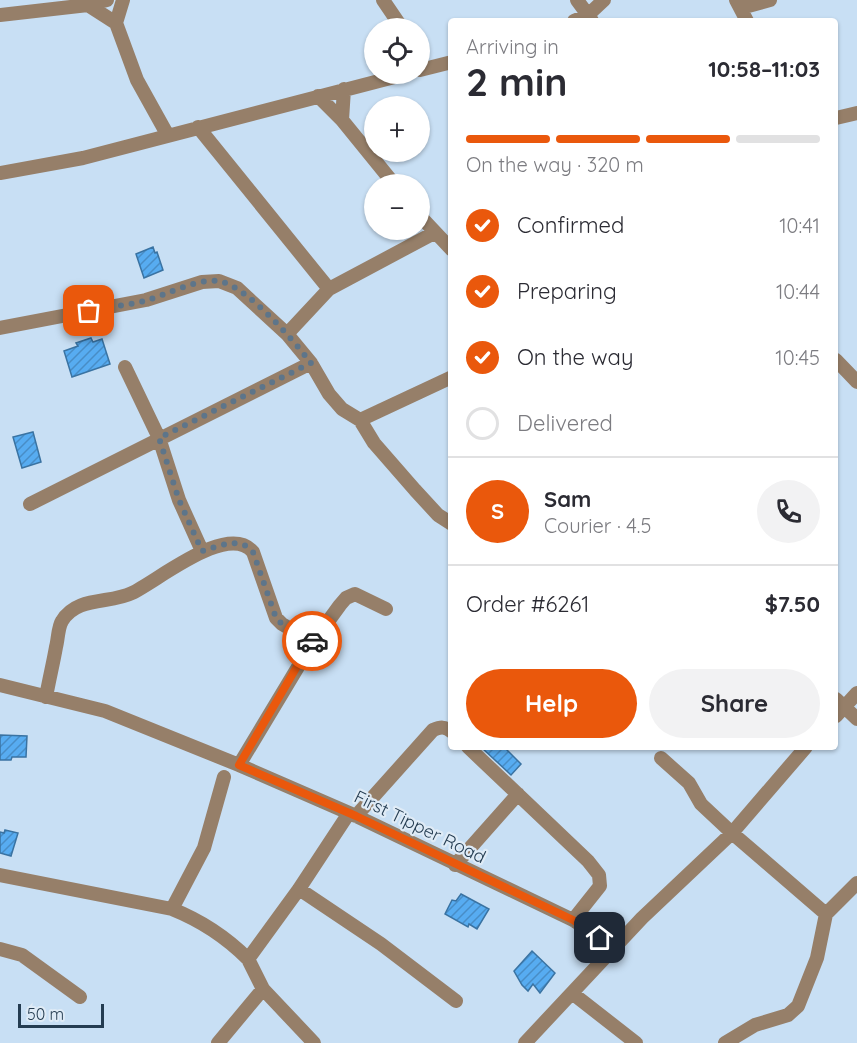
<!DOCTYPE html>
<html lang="en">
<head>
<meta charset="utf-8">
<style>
	:root { --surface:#fff; --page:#f2f2f3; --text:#2b2b33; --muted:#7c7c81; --line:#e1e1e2; --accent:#ea580c }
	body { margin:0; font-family:Quicksand,sans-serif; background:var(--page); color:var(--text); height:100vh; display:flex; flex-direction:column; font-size:22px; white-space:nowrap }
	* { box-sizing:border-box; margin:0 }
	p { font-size:20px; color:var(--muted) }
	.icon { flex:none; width:33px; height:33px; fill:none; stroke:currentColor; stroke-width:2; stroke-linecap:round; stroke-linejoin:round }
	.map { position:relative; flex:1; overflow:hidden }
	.details { position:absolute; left:448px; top:18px; width:390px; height:732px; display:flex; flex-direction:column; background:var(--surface); border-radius:6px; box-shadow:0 2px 4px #0004 }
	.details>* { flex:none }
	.controls { position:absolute; left:364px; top:18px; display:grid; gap:12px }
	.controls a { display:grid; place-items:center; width:66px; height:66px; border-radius:50%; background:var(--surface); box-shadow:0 2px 4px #0004; font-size:30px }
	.scale { position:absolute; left:18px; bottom:15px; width:86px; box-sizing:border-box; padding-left:6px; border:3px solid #243c51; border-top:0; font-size:16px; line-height:21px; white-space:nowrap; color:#243c51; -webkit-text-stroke:4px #dfebf6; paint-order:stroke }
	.pin { position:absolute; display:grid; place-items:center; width:51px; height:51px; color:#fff; margin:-26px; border-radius:12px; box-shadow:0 3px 9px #0006 }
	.courier { position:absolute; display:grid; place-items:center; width:60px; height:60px; margin:-30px; border:4px solid #ea580c; border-radius:50%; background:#fff; color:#222; box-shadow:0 2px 8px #0007 }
	.summary em { font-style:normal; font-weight:700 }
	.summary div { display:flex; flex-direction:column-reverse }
	.summary { display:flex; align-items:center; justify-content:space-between; height:102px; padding:0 18px }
	h1 { font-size:39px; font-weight:700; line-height:45px }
	.bar { display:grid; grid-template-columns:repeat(4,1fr); gap:9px 6px; align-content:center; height:72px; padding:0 18px }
	.bar i { height:8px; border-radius:4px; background:var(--line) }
	.bar .current { background:var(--accent) }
	.bar p { grid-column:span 4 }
	.line { display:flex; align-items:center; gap:15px; padding:0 18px; border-top:2px solid var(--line) }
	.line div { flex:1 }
	.round { display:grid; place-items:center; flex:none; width:63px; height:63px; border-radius:32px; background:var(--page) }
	ol { padding:0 18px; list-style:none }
	li { display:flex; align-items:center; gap:18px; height:66px }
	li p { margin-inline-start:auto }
	li .icon { padding:6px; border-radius:50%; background:var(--accent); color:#fff; stroke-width:4 }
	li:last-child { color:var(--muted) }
	li i { width:33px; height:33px; border:3px solid var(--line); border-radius:50% }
	.cta { display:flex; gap:12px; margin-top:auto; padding:12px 18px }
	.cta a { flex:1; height:69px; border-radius:36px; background:var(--accent); color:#fff; font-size:24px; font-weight:700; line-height:69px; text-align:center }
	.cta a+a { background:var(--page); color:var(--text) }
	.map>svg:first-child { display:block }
</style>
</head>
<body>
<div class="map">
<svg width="857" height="1043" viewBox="0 0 857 1043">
	<defs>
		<pattern id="building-hatch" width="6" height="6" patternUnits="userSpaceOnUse" patternTransform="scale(1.5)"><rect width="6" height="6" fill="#57acf1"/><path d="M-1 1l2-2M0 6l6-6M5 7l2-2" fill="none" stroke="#488dc6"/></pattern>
	</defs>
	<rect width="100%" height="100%" fill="#c8dff4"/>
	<path fill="url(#building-hatch)" stroke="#3a73a2" stroke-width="1.5" d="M153,247l2,6 2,-1 6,18 -19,8 -8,-24z
		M91,338l2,4 9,-3 8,25 -38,13 -8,-26 14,-5 -2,-3z
		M33,432l8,30 -19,6 -9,-31z
		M0,735l27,1 -1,21h-14l-1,3h-11z
		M481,747h23l17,17 -10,11z
		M5,830l13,3 -7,23 -11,-3v-21l4,1z
		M461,894l28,15 -12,20 -8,-5 -1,3 -23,-13 7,-14 4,1z
		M532,951l23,22 -15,20 -7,-9 -5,7 -6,-6 -8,-14z"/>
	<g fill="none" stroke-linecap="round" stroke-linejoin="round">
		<path stroke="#967f69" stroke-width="14" d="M383,0l19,28
			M577,0l11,15 16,-15
			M736,0l11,21
			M88,5l28,18 21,57 30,54
			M741,8l29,-8
			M0,15l88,-10 19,-5
			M574,21l14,-6 4,6
			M116,23l7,-23
			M420,70l32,-8
			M318,96l24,24 52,64
			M836,118l21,-5
			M342,120l2,-31
			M198,127l131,162
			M0,173l83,-15 323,-84
			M420,216l32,34
			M0,328l146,-28 56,-18 17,-1 18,7 50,46 24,29 18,31 13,15 18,11 14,23 41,47 23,25 14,9
			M287,334l42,-45 105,-56
			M836,360l21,22
			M125,367l34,71 20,62 23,51
			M360,420l92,-43
			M30,504l281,-141
			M0,685l105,26 134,54 117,51 217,104 41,27
			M46,697c3,-17 7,-33 10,-50 2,-7 2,-20 6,-26 15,-25 48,-17 70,-28 27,-13 96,-71 121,-41l23,66 6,6 31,18
			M836,699l21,20
			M836,716l21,-23
			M468,747l120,114 11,14 1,11 -27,34
			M661,758l28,25 12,21 31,29 94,81
			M239,765l74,-123 27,-37 6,-7 9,-4 31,15
			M356,816l77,-86c7,-3 12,-4 19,2
			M455,865l63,-71
			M0,875l172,34c30,12 53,27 76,50
			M299,889l82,55 75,57
			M172,909l32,-61 20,-71
			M0,949l22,6 58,42
			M572,993l64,50
			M218,1043l45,-54
			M314,1043l-51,-54 -15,-30 51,-70 50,-76
			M525,1043l117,-125 90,-85 74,-86
			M725,1043l30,-18 33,-10 10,-9 19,-48 9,-44 31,-31"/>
	</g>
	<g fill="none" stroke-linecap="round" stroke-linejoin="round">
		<path stroke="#5d758a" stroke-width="6" stroke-dasharray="0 10.8" d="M89,311c20,-4 40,-6 59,-11 20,-6 50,-22 71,-19 28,5 74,59 92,82l-152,75 20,62 23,51c18,-5 38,-15 51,1l23,66 6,6 30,17"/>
		<path stroke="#ea580c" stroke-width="8" d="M312,641l-73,124 117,51 217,104 27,18"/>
	</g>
	<g text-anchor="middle" stroke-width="4.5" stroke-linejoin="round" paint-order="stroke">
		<g font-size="18" fill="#243c51" stroke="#dfebf6">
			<text transform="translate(420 827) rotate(26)" y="6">First Tipper Road</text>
		</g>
	</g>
</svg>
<div class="controls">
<a><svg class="icon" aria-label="locate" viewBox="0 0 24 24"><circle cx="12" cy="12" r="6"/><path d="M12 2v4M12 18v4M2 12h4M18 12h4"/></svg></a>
<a>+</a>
<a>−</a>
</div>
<div class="scale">50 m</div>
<div class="pin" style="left:89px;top:311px;background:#ea580c"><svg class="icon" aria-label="bag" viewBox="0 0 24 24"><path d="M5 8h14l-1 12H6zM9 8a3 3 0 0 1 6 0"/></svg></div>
<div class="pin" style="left:600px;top:938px;background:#1f2937"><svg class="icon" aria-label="home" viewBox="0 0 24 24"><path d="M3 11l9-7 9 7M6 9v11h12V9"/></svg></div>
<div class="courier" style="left:312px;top:641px"><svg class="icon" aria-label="car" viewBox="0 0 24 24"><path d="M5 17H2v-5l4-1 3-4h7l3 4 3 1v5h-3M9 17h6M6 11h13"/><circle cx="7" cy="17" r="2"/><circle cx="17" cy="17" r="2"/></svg></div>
<section class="details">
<div class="summary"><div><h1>2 min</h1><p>Arriving in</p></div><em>10:58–11:03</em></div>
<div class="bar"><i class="current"></i><i class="current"></i><i class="current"></i><i></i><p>On the way · 320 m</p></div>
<ol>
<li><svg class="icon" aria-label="check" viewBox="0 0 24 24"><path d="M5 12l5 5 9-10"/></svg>Confirmed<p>10:41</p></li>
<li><svg class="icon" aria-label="check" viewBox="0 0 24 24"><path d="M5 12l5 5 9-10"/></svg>Preparing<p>10:44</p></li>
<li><svg class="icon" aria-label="check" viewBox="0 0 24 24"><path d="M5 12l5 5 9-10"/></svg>On the way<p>10:45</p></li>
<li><i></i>Delivered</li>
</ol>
<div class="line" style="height:108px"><b class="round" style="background:var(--accent);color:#fff">S</b><div><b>Sam</b><p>Courier · 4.5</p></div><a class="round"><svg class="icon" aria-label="phone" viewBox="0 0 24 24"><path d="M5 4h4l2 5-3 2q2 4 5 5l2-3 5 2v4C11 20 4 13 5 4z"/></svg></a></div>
<div class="line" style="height:78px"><div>Order #6261</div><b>$7.50</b></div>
<div class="cta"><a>Help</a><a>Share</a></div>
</section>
</div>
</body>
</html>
